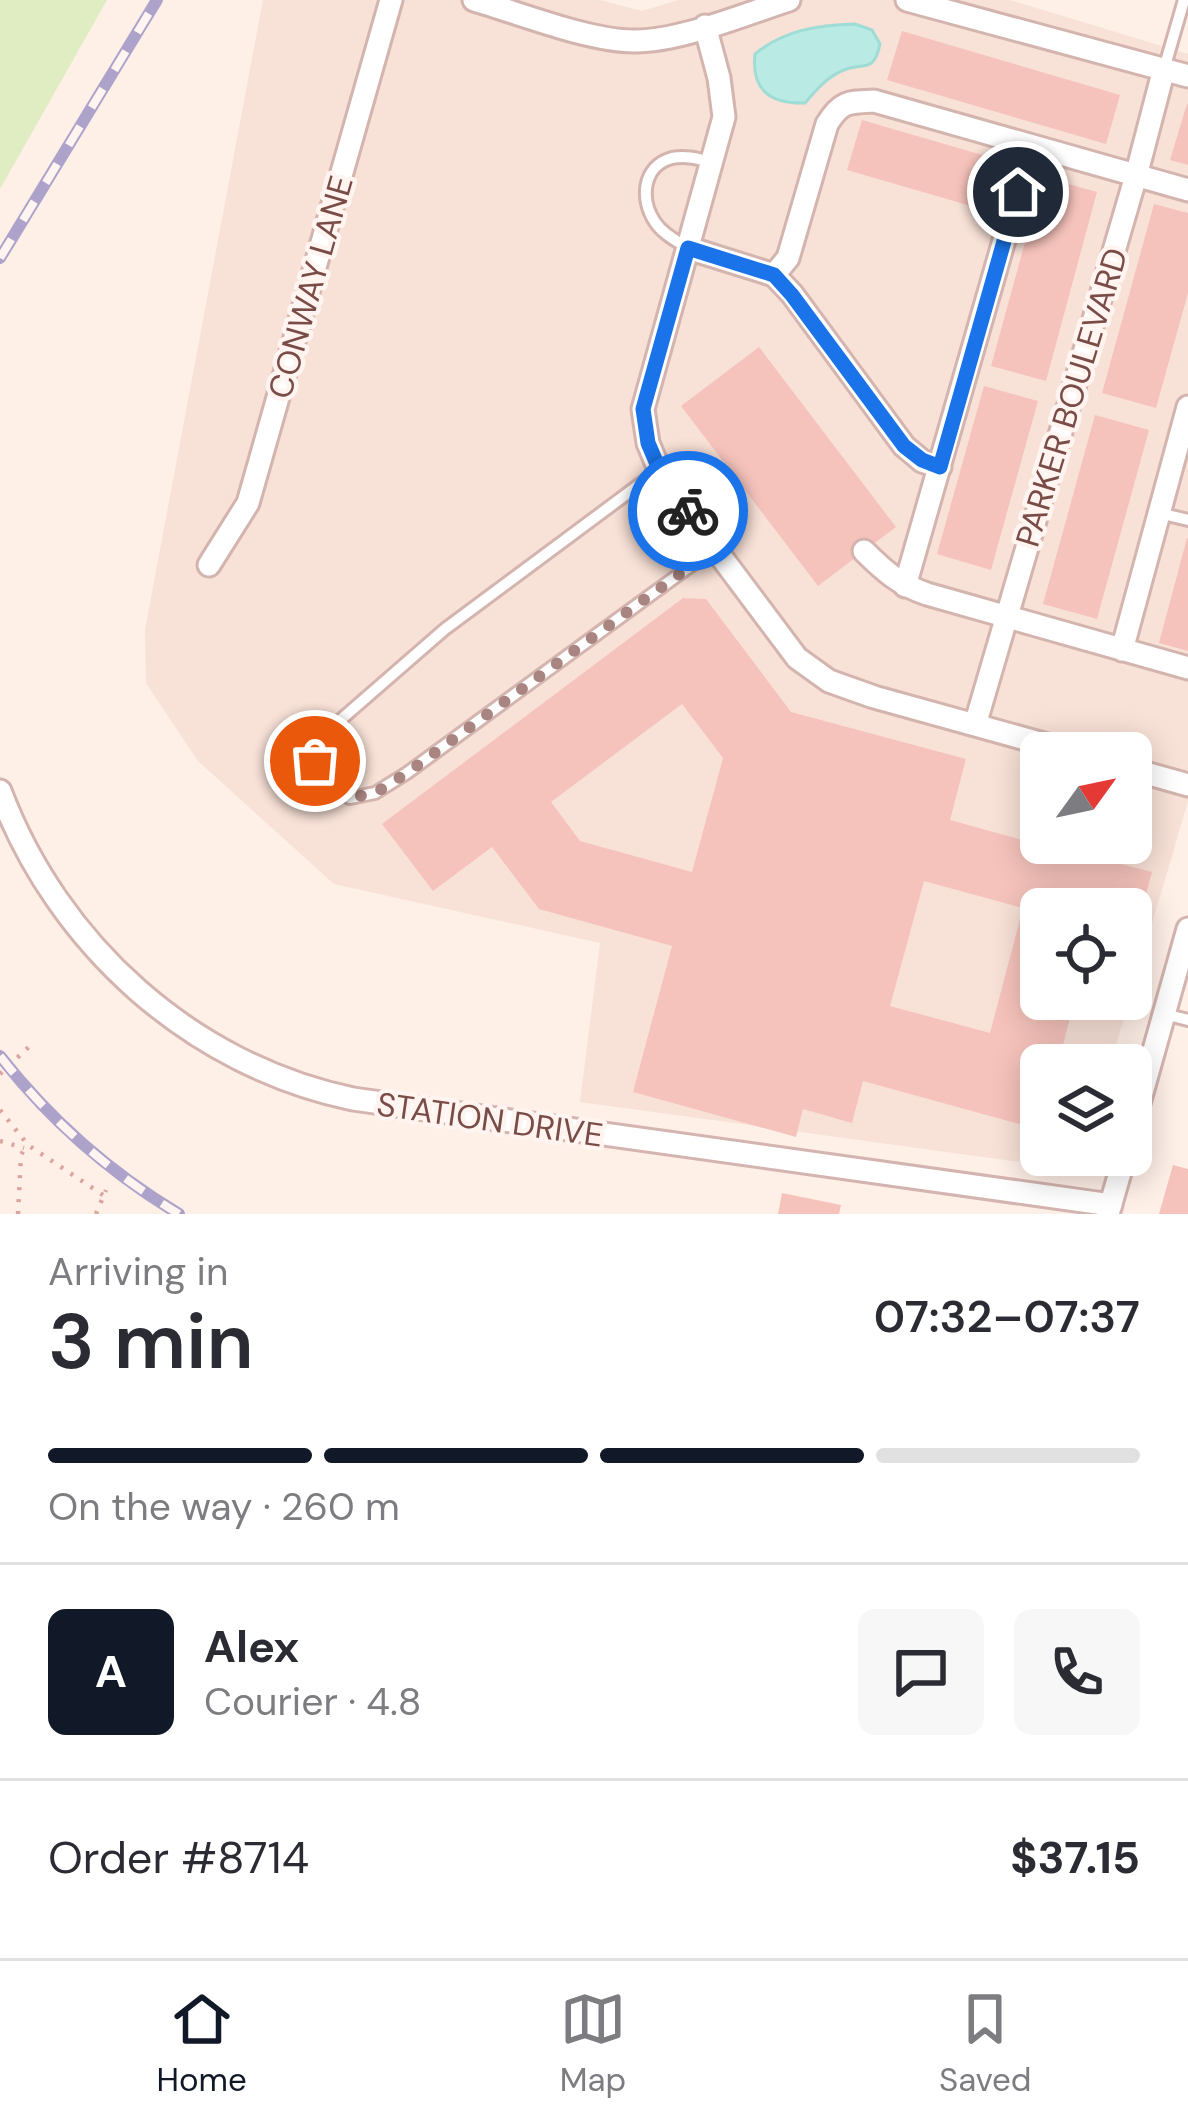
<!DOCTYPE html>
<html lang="en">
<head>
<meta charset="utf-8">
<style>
	:root { --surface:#fff; --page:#f7f7f7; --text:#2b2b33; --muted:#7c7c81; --line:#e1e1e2; --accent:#111827 }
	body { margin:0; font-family:"DM Sans",sans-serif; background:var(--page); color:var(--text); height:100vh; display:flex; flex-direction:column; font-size:45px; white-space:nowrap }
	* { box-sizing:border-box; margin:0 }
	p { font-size:39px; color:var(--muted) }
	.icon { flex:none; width:66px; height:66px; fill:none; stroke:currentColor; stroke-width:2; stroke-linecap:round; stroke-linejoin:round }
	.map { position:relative; height:1214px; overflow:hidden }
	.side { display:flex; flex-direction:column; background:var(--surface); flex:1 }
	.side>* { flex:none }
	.needle { width:78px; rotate:57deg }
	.controls { position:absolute; left:1020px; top:732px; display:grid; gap:24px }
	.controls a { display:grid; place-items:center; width:132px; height:132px; border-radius:18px; background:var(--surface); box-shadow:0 6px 30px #0003; font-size:60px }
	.pin { position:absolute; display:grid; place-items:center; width:102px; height:102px; color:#fff; margin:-51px; border:6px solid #fff; border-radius:50%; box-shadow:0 3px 12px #0007 }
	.courier { position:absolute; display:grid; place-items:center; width:120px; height:120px; margin:-60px; border:9px solid #1a73e8; border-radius:50%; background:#fff; color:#222; box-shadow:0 3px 15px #0007 }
	.overview em { font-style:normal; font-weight:600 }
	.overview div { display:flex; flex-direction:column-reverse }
	.overview { display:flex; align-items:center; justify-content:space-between; height:204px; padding:0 48px }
	h1 { font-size:78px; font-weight:600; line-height:90px }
	.bar { display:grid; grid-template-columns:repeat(4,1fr); gap:18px 12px; align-content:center; height:144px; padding:0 48px }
	.bar i { height:15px; border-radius:9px; background:var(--line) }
	.bar .active { background:var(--accent) }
	.bar p { grid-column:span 4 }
	.line { display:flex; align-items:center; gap:30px; padding:0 48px; border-top:3px solid var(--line) }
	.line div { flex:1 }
	.round { display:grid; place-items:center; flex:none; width:126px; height:126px; border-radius:18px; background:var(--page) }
	.dock { display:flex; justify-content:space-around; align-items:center; height:168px; border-top:3px solid var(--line); background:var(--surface); font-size:33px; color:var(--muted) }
	.dock a { display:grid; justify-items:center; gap:6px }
	.dock .active { color:var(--accent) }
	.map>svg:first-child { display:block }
</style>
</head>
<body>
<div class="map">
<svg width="1188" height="1214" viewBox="0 0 1188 1214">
	<rect width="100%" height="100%" fill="#feefe7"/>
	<path fill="#f8e1d7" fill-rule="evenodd" d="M263,0h337l42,11 37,-11h331l178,54v747l-57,194v-86h-90v90h89l-20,66h-69v90h43l-5,15 -499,-68 20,-159 -266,-59 -136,-123 -52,-78 -1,-53zM1041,753h90v90h-90z"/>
	<path fill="#e0edc3" d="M0,0h107l-107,189z"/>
	<path fill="#b9eae3" stroke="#9edcd5" stroke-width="3" d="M855,24l17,6 8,14c-6,29 -15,18 -36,26 -16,6 -28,20 -39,33 -35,1 -54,-13 -50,-49 29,-24 63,-29 100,-30z"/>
	<path fill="#f6c3bc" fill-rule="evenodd" d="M902,31l218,64 -14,49 -219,-64z
		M1187,104h1v61l-18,-5z
		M862,120l141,41 -15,50 -141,-41z
		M1043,177l54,15 -51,189 -55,-15z
		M1154,204l34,9v80l-32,115 -54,-15z
		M759,347l137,180 -78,59 -137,-180z
		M984,386l54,15 -47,169 -54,-16z
		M1095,415l54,15 -52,189 -54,-15z
		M1187,538h1v113l-29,-8z
		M683,598l23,1 85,113 175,47 -16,61 94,26v-3h74l-5,19 39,10 -20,73 -1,-36h-90v90h34l-12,46 42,11 -3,9h-61v65l-178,-49 -11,42 -49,-14 -7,28 -163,-45 39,-146 -133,-37 -47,-62 -59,44 -51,-67zM682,704l41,54 -31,114 -112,-31 -29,-39zM924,881l99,27 -33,125 -100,-27z
		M1173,1165l15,4v45h-29z
		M782,1193l59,12 -2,9h-61z"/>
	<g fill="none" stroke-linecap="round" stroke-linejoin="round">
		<defs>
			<path id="service" d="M1164,69l20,-69
				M686,247c-11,-7 -24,-14 -31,-25 -15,-22 -13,-56 17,-64 14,-3 27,1 39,4
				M659,470l-214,159 -115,100c-23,34 -14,52 20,69l25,-5 32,-20 308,-225
				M1159,513l29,7
				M1164,1014l24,6"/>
			<path id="minor" d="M474,0c45,13 117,42 162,41 45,0 109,-27 153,-41
				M907,0l281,76
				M705,26l14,52 5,39 -81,292 5,34 15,36 134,179 32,23 45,16 202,56
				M688,248l86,27 18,19 112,152 18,15 18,6
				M774,275l14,-17 39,-134c14,-23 22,-22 47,-23l314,89
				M864,551c20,20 36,34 63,43l261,74
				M209,565l39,-62 143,-503
				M905,586l126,-440
				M1122,650l66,-243
				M975,725l161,-549 28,-107
				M1131,769l57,16
				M0,791c58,154 191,274 353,308l758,106
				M1131,1132l57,-203
				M1108,1214l17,-59"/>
		</defs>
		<use href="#service" stroke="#d4b4ae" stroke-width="16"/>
		<use href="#minor" stroke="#d4b4ae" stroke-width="27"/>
		<path stroke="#dba59e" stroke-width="4.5" stroke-dasharray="3 9" stroke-linecap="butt" d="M0,1074l34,-32
			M0,1110l28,35 75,50
			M0,1141l24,7
			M18,1214l3,-59 4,-7
			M96,1214l10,-24"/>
		<use href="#service" stroke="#fff" stroke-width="10"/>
		<use href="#minor" stroke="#fff" stroke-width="21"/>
		<defs>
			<path id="rail" d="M0,258l157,-258
				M0,1056c50,64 109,116 179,158"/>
		</defs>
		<use href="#rail" stroke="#ada3ca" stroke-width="12"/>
		<use href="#rail" stroke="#fff4ef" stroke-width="8" stroke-dasharray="22" stroke-linecap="butt"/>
	</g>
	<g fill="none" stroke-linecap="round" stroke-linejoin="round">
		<path stroke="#a88580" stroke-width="12" stroke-dasharray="0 21.6" d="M315,761l13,26 22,11 25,-5 32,-20 308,-225 -27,-37"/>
		<path stroke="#1a73e8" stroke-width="15" d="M688,511l-25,-33 -15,-35 -5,-34 45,-161 86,27 18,20 112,151 18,14 18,7 78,-275"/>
	</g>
	<g text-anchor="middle" stroke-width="9" stroke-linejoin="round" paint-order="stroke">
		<g font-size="33" fill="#7a4c48" stroke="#fff4ef">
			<text transform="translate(310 287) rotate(-74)" y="12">CONWAY LANE</text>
			<text transform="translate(1071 397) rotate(-73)" y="12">PARKER BOULEVARD</text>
			<text transform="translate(490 1119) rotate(8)" y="12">STATION DRIVE</text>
		</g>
	</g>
</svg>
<div class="controls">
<a><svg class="needle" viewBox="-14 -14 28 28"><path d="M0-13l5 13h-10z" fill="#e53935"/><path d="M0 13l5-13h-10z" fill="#7c7c81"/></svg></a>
<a><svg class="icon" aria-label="locate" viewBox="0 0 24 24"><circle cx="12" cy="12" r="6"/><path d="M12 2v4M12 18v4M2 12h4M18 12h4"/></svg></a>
<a><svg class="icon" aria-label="layers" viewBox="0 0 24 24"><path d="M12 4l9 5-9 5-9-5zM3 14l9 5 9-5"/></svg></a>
</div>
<div class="pin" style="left:315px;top:761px;background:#ea580c"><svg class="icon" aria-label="bag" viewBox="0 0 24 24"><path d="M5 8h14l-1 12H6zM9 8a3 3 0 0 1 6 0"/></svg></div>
<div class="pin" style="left:1018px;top:192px;background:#1f2937"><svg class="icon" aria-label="home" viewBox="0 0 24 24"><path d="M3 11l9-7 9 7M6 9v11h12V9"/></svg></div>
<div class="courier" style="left:688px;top:511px"><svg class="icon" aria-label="bike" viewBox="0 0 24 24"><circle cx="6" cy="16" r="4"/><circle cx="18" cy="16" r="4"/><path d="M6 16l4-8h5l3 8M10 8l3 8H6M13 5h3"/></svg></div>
</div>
<section class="side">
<div class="overview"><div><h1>3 min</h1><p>Arriving in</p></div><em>07:32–07:37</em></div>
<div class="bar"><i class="active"></i><i class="active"></i><i class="active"></i><i></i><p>On the way · 260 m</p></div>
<div class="line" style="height:216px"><b class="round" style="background:var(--accent);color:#fff">A</b><div><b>Alex</b><p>Courier · 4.8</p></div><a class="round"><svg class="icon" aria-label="chat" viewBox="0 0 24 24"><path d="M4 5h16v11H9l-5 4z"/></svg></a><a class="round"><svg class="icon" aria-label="phone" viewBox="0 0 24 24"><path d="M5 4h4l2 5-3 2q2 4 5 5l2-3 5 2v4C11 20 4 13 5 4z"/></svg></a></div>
<div class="line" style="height:156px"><div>Order #8714</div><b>$37.15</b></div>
</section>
<nav class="dock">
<a class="active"><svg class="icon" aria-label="home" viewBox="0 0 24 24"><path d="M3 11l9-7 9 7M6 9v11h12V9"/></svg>Home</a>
<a><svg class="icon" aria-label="map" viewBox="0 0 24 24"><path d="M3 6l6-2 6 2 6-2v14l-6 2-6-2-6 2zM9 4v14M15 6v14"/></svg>Map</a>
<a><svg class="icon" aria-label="saved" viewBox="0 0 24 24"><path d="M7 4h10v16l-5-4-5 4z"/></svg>Saved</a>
</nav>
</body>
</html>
